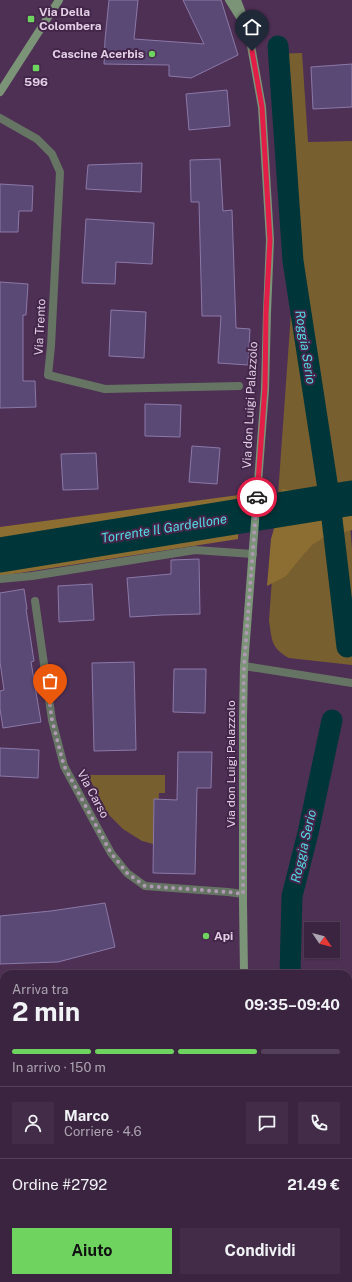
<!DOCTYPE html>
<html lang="it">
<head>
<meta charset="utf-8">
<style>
	:root { --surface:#3b2440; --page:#422c47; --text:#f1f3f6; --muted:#aca4b1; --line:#544159; --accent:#6fd360 }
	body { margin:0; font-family:"Public Sans",sans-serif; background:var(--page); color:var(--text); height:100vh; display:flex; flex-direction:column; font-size:15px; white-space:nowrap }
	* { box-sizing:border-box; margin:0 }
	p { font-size:13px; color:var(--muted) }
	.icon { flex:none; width:22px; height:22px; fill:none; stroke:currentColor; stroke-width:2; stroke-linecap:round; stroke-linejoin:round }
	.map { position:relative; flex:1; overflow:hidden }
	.panel { position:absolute; left:0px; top:970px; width:352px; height:312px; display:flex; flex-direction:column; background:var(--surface); border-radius:12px 12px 0 0; box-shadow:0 1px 3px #0004,0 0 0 1px var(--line) }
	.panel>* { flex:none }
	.needle { width:26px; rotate:125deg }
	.fabs { position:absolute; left:304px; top:922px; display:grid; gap:8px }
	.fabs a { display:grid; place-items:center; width:36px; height:36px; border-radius:0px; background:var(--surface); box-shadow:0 1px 3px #0004,0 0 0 1px var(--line); font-size:20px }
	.pin { position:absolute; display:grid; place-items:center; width:34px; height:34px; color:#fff; margin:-41px -17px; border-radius:50% 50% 50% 0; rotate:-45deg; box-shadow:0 0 4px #0007 }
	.pin .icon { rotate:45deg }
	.courier { position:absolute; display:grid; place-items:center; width:40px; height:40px; margin:-20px; border:3px solid #e11d48; border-radius:50%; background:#fff; color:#222; box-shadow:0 1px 5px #0007 }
	.head em { font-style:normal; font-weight:700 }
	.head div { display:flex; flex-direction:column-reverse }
	.head { display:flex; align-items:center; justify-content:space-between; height:68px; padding:0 12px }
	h1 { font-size:26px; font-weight:700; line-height:30px }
	.bar { display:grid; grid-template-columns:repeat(4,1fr); gap:6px 4px; align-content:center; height:48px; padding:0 12px }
	.bar i { height:5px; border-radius:3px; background:var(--line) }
	.bar .active { background:var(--accent) }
	.bar p { grid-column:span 4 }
	.line { display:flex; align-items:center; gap:10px; padding:0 12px; border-top:1px solid var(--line) }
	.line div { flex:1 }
	.round { display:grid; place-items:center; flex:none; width:42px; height:42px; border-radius:0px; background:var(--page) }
	.cta { display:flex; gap:8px; margin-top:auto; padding:8px 12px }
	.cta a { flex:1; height:46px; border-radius:0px; background:var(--accent); color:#111; font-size:16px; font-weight:700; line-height:46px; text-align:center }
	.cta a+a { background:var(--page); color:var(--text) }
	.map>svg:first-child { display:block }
</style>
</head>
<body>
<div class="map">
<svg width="352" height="1282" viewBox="0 0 352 1282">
	<rect width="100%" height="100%" fill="#4f3055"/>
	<path fill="#785f2f" d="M302,53l6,89 44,-1v366l-3,1 3,42v115l-63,-7c-18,-10 -17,-18 -20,-37l22,-308 -14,-220 -5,-39z
		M88,775h77v18h-6l-2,52 -15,-4 -19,-12 -17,-17z"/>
	<path fill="#8d6e32" d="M352,481v49l-26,6 -14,9 -9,10 -17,21 -19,10 4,-47 6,-21 5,-29 16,2z
		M239,495l-1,44 -238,37v-49z"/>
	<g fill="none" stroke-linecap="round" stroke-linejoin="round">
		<path stroke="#003639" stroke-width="21" d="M278,46l15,215 37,241 17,145
			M290,974l2,-78 16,-63 24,-113
			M283,1282v-4"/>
		<path stroke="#003639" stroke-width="35" d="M0,555l352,-57"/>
	</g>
	<path fill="#5a4975" stroke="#8a79a8" d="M109,0h29l-4,39 70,5 -21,-44h38l17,55 -47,23 -22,-2v-11l-65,-1 1,-24z
		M352,64v43l-39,2 -2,-42z
		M227,90l3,36 -41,4 -3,-36z
		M220,159l3,52 9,-1 4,118 14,1 -2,36 -30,-2 3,-47h-19l-3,-114h-8l-1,-42z
		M142,163l-1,29 -55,-3 2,-24z
		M0,184l33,2 -1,25h-13l-1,21h-18z
		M86,219l68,4 -2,41 -36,-2 -1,22 -33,-1z
		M0,282l28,2 -2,31h-3v66h12l1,26 -36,1z
		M111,310l35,2 -2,46 -35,-2z
		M145,404l36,1 -1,32 -35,-1z
		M192,446l28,2 -3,36 -28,-2z
		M96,453l2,36 -35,1 -2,-36z
		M199,559l1,55 -38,1 -32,2 -3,-39 44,-4v-14z
		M92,584l2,36 -35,2 -1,-36z
		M24,589l3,20h-1l8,52 -3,1 10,60 -38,6 -3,-19v-18l4,-1 -4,-28v-69z
		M134,662l2,88 -42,1 -2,-88z
		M174,669h32l-1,44 -32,-1z
		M0,748l39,2 -1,28 -38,-2z
		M178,752h34l-1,36h-14l-2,86 -42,-1 1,-74 23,1z
		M105,903l10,44 -57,15 -58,2v-48l51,-5z"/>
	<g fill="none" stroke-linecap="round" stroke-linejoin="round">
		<path stroke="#667563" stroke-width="8" d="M0,118l37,21 15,15 8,18 -9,174 -3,29 57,14 134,-3
			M0,579l32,-3 163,-26 58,4
			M35,601l17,119 12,46 47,87 16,20 18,13 83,6 15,2
			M244,666l108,17
			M348,1220h4"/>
		<path stroke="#7b9377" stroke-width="8" d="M229,0l10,16
			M237,0l11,29 14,78 8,133 -3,73 -2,77 -21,276 -1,52v184l1,72
			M0,92l59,-92
			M253,1278v4"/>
	</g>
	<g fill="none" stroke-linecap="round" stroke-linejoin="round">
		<path stroke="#af98b3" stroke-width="4" stroke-dasharray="0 7.2" d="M50,705l2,15 12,46 47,87 16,20 18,13 83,6 15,2v-176l1,-52 13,-169"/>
		<path stroke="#e11d48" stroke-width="5" d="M252,51l10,56 8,133 -4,73 -1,74 -8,110"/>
	</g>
	<g fill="#6fd360" stroke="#44264a" stroke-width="1.5">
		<rect x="27" y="15" width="8" height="8" rx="2"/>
		<circle cx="152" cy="54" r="4"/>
		<rect x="32" y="64" width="8" height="8" rx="2"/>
		<circle cx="206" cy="936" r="4"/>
	</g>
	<g text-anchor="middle" stroke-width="4" stroke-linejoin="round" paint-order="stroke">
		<g font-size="12" font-weight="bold" fill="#e3d0e6" stroke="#44264a" text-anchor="start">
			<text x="39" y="16">Via Della<tspan x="39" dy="14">Colombera</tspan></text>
			<text x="144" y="58" text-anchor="end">Cascine Acerbis</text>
			<text x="36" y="86" text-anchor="middle">596</text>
			<text x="214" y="940">Api</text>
		</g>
		<g font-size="12" fill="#e3d0e6" stroke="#44264a">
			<text transform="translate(40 327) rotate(-87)" y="4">Via Trento</text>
			<text transform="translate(250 405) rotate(-87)" y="4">Via don Luigi Palazzolo</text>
			<text transform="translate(231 764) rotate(-90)" y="4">Via don Luigi Palazzolo</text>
			<text transform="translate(93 794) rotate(61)" y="4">Via Carso</text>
		</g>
		<g font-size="13" font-style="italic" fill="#52dbe4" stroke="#44264a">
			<text transform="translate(306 347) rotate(81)" y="5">Roggia Serio</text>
			<text transform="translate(164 528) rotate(-9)" y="5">Torrente Il Gardellone</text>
			<text transform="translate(303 846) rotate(-77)" y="5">Roggia Serio</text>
		</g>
	</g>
</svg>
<div class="fabs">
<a><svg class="needle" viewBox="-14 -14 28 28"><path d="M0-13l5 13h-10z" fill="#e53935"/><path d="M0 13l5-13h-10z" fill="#aca4b1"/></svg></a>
</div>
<div class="pin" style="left:50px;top:705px;background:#ea580c"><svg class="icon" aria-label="bag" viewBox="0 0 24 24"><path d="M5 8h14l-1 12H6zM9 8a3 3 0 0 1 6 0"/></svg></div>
<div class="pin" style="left:252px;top:51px;background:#1f2937"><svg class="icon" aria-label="home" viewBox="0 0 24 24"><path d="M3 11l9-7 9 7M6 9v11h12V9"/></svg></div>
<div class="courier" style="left:257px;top:497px"><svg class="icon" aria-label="car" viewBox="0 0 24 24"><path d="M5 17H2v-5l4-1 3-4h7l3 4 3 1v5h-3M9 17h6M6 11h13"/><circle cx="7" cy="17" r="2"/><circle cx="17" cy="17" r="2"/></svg></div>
<section class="panel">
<div class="head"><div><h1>2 min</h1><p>Arriva tra</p></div><em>09:35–09:40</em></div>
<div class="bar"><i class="active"></i><i class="active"></i><i class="active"></i><i></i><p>In arrivo · 150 m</p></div>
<div class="line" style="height:72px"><a class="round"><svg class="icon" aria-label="person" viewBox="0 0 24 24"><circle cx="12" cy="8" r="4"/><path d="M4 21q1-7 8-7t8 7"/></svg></a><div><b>Marco</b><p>Corriere · 4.6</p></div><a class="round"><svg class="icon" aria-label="chat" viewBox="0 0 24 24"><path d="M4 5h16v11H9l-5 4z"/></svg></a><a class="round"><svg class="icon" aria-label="phone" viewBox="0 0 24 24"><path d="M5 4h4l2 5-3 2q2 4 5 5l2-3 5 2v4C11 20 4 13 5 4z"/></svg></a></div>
<div class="line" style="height:52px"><div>Ordine #2792</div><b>21.49 €</b></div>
<div class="cta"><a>Aiuto</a><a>Condividi</a></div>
</section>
</div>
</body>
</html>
